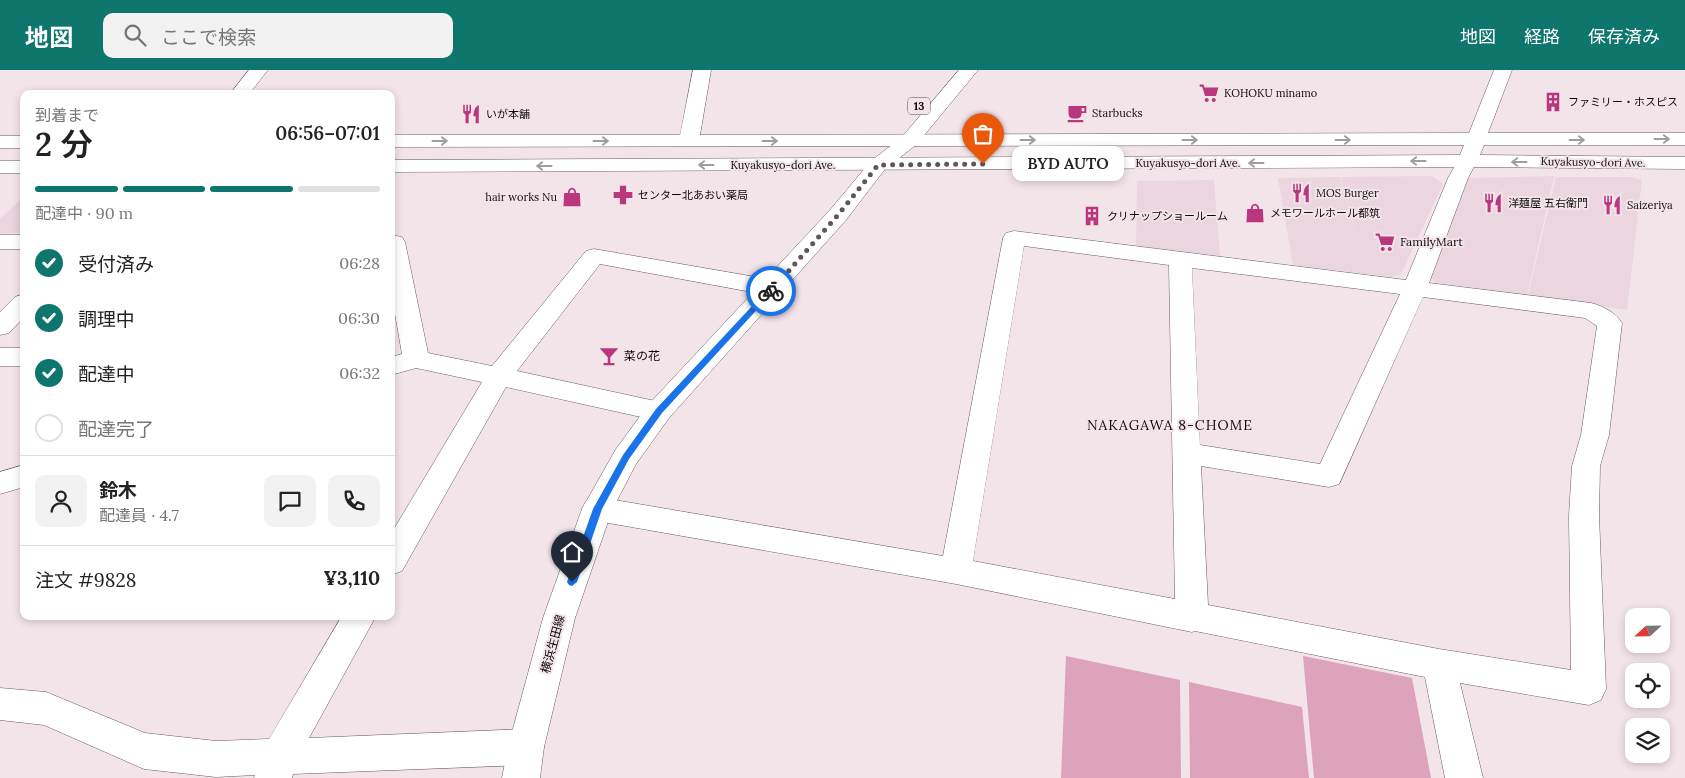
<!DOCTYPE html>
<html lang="ja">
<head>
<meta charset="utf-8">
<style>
	:root { --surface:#fff; --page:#f2f2f2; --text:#222; --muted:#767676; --line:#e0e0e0; --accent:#0f766e }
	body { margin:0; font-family:Lora,"Noto Sans JP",serif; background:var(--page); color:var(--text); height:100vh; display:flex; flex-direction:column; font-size:19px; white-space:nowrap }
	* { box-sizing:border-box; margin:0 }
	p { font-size:16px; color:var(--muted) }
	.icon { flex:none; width:28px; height:28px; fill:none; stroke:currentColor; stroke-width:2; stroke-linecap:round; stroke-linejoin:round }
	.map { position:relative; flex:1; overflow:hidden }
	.side { position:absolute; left:20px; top:20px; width:375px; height:530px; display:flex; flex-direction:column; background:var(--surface); border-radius:10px; box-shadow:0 2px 8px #0003 }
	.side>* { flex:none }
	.needle { width:32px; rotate:248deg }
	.buttons { position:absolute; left:1625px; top:538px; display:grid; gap:10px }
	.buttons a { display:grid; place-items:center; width:45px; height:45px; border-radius:10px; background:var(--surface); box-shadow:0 2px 8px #0003; font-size:25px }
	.pin { position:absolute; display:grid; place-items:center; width:42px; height:42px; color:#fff; margin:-51px -21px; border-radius:50% 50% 50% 0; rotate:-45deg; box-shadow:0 0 5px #0007 }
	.pin .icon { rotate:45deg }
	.courier { position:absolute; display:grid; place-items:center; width:50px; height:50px; margin:-25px; border:4px solid #1a73e8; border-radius:50%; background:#fff; color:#222; box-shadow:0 1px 6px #0007 }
	.bubble { position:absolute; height:35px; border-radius:10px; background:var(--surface); box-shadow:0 2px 8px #0003; font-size:16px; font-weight:600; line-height:35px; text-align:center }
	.head em { font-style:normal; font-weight:600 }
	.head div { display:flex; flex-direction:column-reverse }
	.head { display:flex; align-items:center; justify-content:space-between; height:85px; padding:0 15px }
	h1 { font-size:32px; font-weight:600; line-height:38px }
	.bar { display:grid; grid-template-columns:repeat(4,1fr); gap:8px 5px; align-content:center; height:60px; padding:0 15px }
	.bar i { height:6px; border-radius:4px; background:var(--line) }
	.bar .current { background:var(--accent) }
	.bar p { grid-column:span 4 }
	.line { display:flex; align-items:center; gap:12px; padding:0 15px; border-top:1px solid var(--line) }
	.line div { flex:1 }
	.round { display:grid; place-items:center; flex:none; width:52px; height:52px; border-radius:10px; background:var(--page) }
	ol { padding:0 15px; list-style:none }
	li { display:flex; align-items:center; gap:15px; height:55px }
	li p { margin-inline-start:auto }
	li .icon { padding:5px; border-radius:50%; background:var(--accent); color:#fff; stroke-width:4 }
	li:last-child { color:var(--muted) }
	li i { width:28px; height:28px; border:2px solid var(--line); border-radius:50% }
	header { display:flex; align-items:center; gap:30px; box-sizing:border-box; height:70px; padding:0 25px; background:var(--accent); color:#fff }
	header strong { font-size:24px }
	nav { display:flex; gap:28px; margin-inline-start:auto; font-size:18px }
	.search { width:350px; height:45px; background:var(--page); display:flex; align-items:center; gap:12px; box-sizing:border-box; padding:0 18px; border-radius:10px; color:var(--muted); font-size:19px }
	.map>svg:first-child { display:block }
</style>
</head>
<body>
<header>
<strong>地図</strong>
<div class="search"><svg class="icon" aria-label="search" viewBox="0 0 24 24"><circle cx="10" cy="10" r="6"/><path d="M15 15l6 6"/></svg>ここで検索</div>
<nav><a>地図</a><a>経路</a><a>保存済み</a></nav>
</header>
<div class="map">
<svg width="1685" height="708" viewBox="0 0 1685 708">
	<rect width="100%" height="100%" fill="#f3e4ea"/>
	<path fill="#ebd5de" d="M1432,106l11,8 -42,90 -10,3 -98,-12 -15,-87 62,-1 22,81 -21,-81z
		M1554,106l-27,119 -90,-12 -8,-7 39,-98z
		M1556,107h74l12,3 -15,130 -99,-15z
		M1214,110l6,76 -84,-10 1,-65z
		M24,126v37h-24v-14z"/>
	<path fill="#dca3bb" d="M1066,586l114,24 1,98h-120z
		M1303,586l109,22 19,100h-117z
		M1189,612l113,25 7,71h-119z"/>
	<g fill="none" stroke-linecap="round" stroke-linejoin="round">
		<defs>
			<path id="minor" d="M1467,85l7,2 3,4 -9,17 -39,105 162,20c12,3 25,10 31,20l-13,112 -9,31 -1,50 7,173 -5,11 -12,5 -129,-22 23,95h-38l-20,-101 -230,-46 -3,1 -236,-48 -359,-63 -11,-4 -4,-8 4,-8 11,-4 346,59 60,-318 3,-5 8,-2 392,49 42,-102 12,-21zM1024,176l145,19 6,334 -202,-38zM1192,198l208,26 -80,170 -120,-19zM1423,227l162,21 12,8 -16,109 -9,31 -3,50 2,154 -132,-21 -231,-44 -7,-139 128,21 10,-3z
				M0,165h24v14h-24z
				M391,165l11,2 3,5 23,111 64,13 94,-115 8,-2 179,31 8,3 4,5 -4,5 -8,3 -173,-32 -83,107 152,33 4,7 -4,7 -10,3 -153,-34 -104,184 -11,4v-41l91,-152 -66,-14 -25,7v-18l11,-3 -11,-63z
				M24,224v23l-15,16 -9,2v-23l15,-15z
				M0,278h24v18h-24z
				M24,395v22l-24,7v-22z
				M342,546h34l-67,122 217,-9 13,6 5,12 -5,12 -13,6 -233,9 -1,4h-38l1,-3 -39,2 -72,-8 -100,-44 -44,-5v-32l46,4 99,41 71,8 53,-2z"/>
			<path id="tertiary" d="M249,0h19l-19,24h-19z
				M693,0h18l-11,65 769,-2 25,-63h18l-24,63h197v12h-201l-4,10 205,2v12l-218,-2 -1076,5v-12l1069,-5 4,-10 -1073,2v-12h289z
				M0,66h24v12h-24z
				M0,91h24v12h-24z"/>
			<path id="primary" d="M959,0h19l-62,75 -31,24 -39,51 -177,198 -33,46 -24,46 -37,108 -31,129 -4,31h-38l6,-31 35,-129 39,-109 34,-60 33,-45 181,-194 41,-49 31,-24z"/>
		</defs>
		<use href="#minor" stroke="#685c61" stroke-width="1"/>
		<use href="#tertiary" stroke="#685c61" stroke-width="1"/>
		<use href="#primary" stroke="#685c61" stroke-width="1"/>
		<use href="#minor" fill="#fff" fill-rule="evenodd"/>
		<use href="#tertiary" fill="#fff" fill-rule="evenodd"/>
		<use href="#primary" fill="#fff" fill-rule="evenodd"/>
	</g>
	<defs><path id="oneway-shaft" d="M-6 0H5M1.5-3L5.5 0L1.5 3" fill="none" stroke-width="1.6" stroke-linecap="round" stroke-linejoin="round" transform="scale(1.25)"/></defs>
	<g stroke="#9f9d9e">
		<use href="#oneway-shaft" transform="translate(1662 69)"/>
		<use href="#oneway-shaft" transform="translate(1028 70)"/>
		<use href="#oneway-shaft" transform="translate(1190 70)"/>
		<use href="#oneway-shaft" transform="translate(1343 70)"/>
		<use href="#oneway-shaft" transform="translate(1577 70)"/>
		<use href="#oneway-shaft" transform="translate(440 71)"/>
		<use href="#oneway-shaft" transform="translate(601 71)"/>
		<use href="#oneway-shaft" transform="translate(770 71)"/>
		<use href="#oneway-shaft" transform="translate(1418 91) rotate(180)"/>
		<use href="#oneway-shaft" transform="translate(1519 92) rotate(-180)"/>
		<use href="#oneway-shaft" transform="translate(1256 93) rotate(180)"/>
		<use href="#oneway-shaft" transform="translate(706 95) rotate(180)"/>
		<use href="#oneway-shaft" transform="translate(544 96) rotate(180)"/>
	</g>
	<path fill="#1a73e8" d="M768,219l6,2 -112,122 -33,46 -27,50 -25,73 -5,4 -3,-1 -2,-3 26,-73 30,-54 33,-46z"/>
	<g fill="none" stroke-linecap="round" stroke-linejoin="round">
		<path stroke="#5e565a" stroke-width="5" stroke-dasharray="0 9" d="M771,221l67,-76 40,-50 105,-1"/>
	</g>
	<defs>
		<symbol id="supermarket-bare" viewBox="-9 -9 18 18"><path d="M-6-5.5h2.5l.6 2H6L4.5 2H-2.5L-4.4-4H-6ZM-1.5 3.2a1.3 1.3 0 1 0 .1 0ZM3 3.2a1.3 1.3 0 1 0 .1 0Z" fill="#ba377e" stroke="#f3e4ea" stroke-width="2.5" paint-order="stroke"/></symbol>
		<symbol id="building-bare" viewBox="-9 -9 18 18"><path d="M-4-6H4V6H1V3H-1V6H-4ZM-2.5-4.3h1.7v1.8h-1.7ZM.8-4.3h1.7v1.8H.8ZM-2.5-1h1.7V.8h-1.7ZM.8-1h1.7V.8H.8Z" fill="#ba377e" stroke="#f3e4ea" stroke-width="2.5" paint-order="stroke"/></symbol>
		<symbol id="cafe-bare" viewBox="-9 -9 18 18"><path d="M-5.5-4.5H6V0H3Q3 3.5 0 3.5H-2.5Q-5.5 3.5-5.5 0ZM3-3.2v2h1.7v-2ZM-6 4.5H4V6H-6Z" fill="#ba377e" stroke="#f3e4ea" stroke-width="2.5" paint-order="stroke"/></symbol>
		<symbol id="restaurant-bare" viewBox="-9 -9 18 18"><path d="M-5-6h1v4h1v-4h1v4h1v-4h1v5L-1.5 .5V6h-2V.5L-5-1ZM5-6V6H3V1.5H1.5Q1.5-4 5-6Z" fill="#ba377e" stroke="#f3e4ea" stroke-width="2.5" paint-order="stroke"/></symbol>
		<symbol id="pharmacy-bare" viewBox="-9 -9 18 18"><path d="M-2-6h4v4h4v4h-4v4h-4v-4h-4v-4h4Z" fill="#ba377e" stroke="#f3e4ea" stroke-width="2.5" paint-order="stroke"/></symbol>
		<symbol id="shop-bare" viewBox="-9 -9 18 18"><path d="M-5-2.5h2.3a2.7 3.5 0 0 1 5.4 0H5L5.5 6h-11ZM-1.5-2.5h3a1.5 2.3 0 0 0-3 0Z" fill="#ba377e" stroke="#f3e4ea" stroke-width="2.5" paint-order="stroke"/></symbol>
		<symbol id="bar-bare" viewBox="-9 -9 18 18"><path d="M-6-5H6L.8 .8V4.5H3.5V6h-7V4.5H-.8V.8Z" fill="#ba377e" stroke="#f3e4ea" stroke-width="2.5" paint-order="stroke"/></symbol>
	</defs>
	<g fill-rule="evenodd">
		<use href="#supermarket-bare" x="1195" y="9" width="28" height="28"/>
		<use href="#building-bare" x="1539" y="18" width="28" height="28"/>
		<use href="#cafe-bare" x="1063" y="29" width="28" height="28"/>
		<use href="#restaurant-bare" x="457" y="30" width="28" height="28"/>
		<use href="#restaurant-bare" x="1287" y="109" width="28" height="28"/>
		<use href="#pharmacy-bare" x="609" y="111" width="28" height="28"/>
		<use href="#shop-bare" x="558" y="113" width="28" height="28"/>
		<use href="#restaurant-bare" x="1479" y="119" width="28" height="28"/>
		<use href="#restaurant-bare" x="1598" y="121" width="28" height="28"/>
		<use href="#shop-bare" x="1241" y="129" width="28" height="28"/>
		<use href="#building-bare" x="1078" y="132" width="28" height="28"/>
		<use href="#supermarket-bare" x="1371" y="158" width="28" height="28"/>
		<use href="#bar-bare" x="595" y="272" width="28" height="28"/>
	</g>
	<g text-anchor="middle" stroke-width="4" stroke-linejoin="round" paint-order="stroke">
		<g font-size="11" fill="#0e0a0c" stroke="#f3e4ea" text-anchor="start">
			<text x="1224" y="27">KOHOKU minamo</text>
			<text x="1568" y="36">ファミリー・ホスピス</text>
			<text x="1092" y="47">Starbucks</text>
			<text x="486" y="48">いが本舗</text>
			<text x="1316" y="127">MOS Burger</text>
			<text x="638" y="129">センター北あおい薬局</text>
			<text x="557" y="131" text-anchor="end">hair works Nu</text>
			<text x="1508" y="137">洋麺屋 五右衛門</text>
			<text x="1627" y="139">Saizeriya</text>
			<text x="1270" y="147">メモワールホール都筑</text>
			<text x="1107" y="150">クリナップショールーム</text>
		</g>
		<rect fill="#f3e4ea" stroke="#534b4f" stroke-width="1" x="908" y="27.5" width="22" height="17" rx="4"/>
		<g font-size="11" font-weight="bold" fill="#0e0a0c">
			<text x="919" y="40">13</text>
		</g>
		<g font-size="11" fill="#0e0a0c" stroke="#f3e4ea">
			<text transform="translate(1593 92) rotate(1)" y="4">Kuyakusyo-dori Ave.</text>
			<text x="1188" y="97">Kuyakusyo-dori Ave.</text>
			<text x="783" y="99">Kuyakusyo-dori Ave.</text>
		</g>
		<g font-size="12" fill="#0e0a0c" stroke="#f3e4ea" text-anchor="start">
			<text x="1400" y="176">FamilyMart</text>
			<text x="624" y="290">菜の花</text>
		</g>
		<g font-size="12" fill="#0e0a0c" stroke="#f3e4ea">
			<text transform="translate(553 574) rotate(-75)" y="4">横浜生田線</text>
		</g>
		<g font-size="14" letter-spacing="1" fill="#0e0a0c" stroke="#f3e4ea">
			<text x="1170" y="360">NAKAGAWA 8-CHOME</text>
		</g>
	</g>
</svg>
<div class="buttons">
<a><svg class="needle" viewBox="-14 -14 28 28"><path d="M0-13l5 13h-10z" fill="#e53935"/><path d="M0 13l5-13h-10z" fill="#767676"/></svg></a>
<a><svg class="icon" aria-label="locate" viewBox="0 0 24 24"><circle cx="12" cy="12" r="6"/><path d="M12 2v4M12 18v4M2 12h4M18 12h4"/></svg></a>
<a><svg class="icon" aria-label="layers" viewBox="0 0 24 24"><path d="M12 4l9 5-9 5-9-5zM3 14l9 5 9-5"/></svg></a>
</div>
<div class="pin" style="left:983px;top:94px;background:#ea580c"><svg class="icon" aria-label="bag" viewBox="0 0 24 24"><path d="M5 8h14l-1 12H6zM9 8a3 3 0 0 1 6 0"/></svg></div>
<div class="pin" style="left:572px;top:512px;background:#1f2937"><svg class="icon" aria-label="home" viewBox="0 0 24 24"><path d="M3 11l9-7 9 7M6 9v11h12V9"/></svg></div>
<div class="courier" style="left:771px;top:221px"><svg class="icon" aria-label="bike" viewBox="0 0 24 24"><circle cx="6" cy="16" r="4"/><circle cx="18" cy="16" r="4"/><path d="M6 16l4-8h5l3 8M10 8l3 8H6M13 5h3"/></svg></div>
<div class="bubble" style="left:1012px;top:76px;width:112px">BYD AUTO</div>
<section class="side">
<div class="head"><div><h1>2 分</h1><p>到着まで</p></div><em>06:56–07:01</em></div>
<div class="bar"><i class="current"></i><i class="current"></i><i class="current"></i><i></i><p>配達中 · 90 m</p></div>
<ol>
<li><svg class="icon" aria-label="check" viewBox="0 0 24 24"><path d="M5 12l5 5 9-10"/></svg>受付済み<p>06:28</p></li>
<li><svg class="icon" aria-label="check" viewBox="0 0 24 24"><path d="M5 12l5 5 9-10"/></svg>調理中<p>06:30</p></li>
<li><svg class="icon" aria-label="check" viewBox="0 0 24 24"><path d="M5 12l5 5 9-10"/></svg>配達中<p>06:32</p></li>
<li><i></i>配達完了</li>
</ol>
<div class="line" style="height:90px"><a class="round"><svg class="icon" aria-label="person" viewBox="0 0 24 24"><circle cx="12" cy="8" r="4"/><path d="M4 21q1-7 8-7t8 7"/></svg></a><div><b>鈴木</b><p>配達員 · 4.7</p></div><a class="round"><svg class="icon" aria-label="chat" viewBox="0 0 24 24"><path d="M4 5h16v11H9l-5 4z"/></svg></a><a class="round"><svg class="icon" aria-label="phone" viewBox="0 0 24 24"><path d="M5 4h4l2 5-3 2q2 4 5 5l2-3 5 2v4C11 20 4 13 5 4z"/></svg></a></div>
<div class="line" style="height:65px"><div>注文 #9828</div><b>¥3,110</b></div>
</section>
</div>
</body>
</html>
